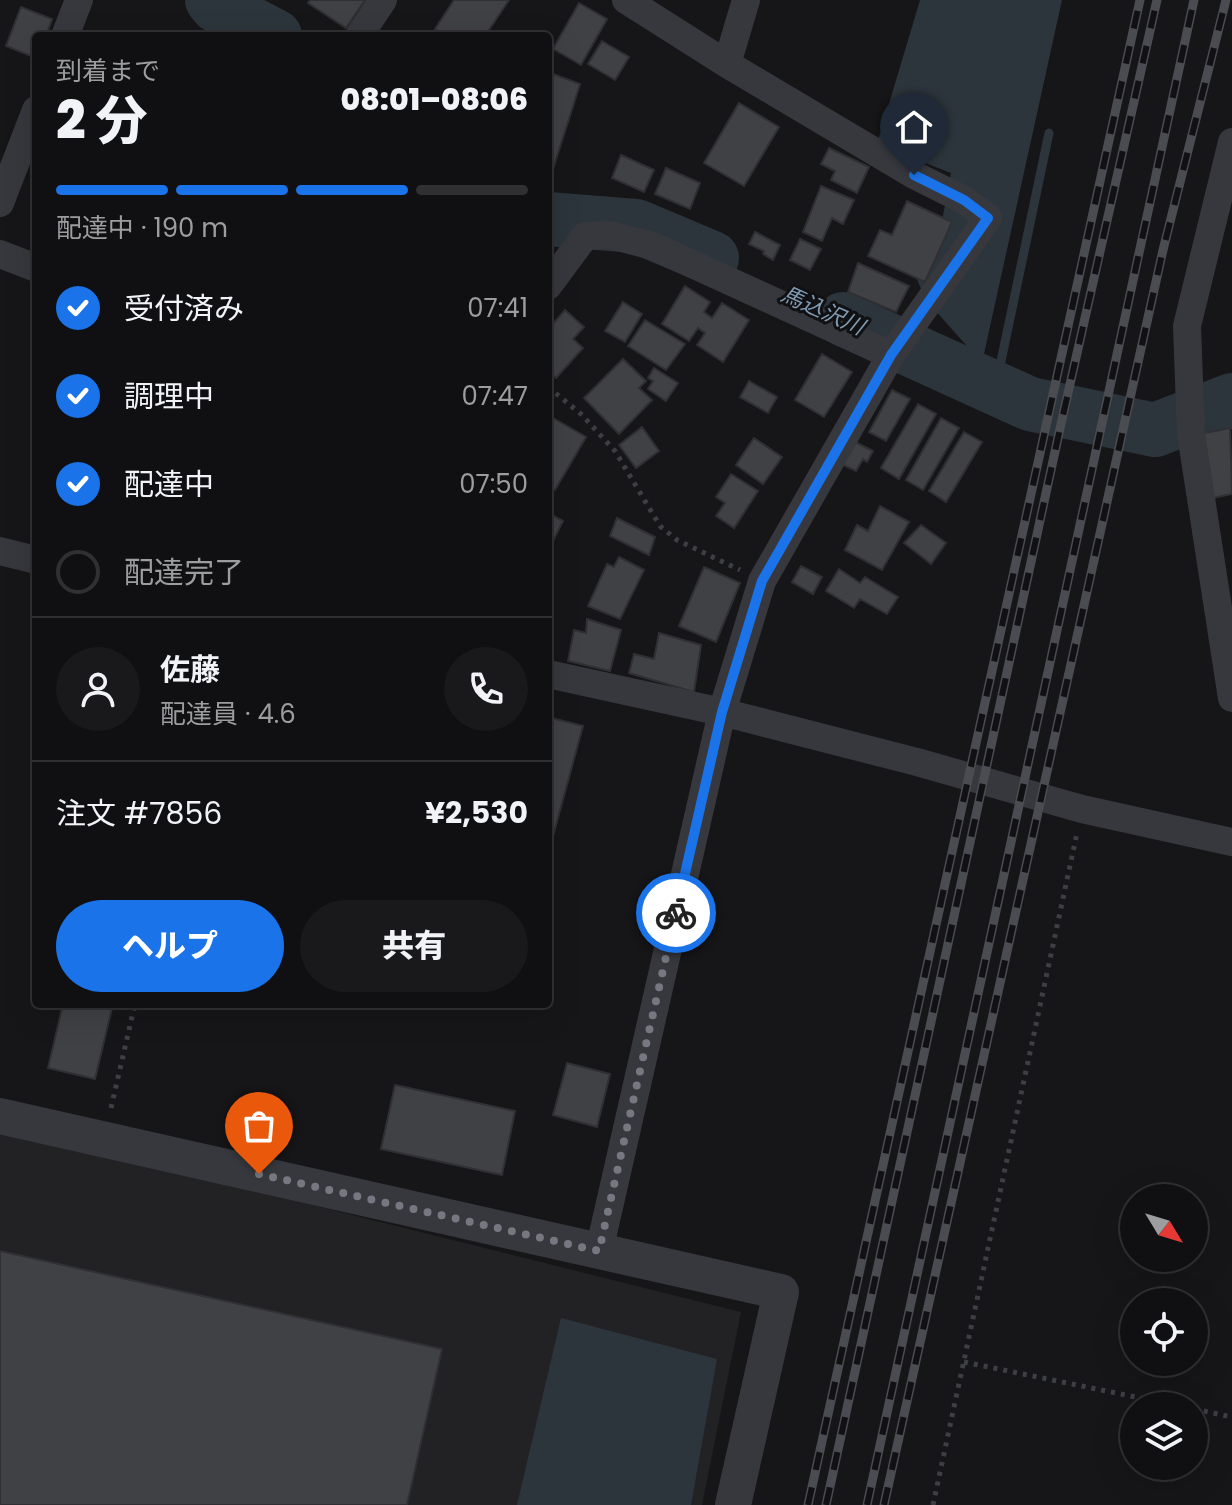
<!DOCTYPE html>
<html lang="ja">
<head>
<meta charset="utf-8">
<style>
	:root { --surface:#101012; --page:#19191b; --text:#f1f3f6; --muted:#9c9d9f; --line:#303032; --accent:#1a73e8 }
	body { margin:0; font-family:Poppins,"Noto Sans JP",sans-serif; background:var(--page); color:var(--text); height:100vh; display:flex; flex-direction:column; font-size:30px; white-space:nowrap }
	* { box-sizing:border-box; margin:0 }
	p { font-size:26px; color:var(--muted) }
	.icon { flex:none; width:44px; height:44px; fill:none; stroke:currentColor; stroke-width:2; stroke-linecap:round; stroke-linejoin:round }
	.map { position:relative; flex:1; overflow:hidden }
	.panel { position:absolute; left:32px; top:32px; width:520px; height:976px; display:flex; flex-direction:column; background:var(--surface); border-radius:8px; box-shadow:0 8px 32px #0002,0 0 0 2px var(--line) }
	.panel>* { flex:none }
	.needle { width:52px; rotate:128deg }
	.tools { position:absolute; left:1120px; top:1184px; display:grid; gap:16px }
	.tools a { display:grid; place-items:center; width:88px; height:88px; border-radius:50%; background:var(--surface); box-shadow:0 8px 32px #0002,0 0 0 2px var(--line); font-size:40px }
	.pin { position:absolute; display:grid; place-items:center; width:68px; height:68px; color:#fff; margin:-82px -34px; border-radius:50% 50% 50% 0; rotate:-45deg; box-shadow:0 0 8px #0007 }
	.pin .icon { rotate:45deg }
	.courier { position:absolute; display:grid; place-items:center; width:80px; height:80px; margin:-40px; border:6px solid #1a73e8; border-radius:50%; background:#fff; color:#222; box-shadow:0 2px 10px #0007 }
	.headline em { font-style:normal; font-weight:800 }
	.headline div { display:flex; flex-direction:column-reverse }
	.headline { display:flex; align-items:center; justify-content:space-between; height:136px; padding:0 24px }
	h1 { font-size:52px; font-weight:800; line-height:60px }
	.bar { display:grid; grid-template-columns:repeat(4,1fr); gap:12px 8px; align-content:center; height:96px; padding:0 24px }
	.bar i { height:10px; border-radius:6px; background:var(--line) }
	.bar .active { background:var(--accent) }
	.bar p { grid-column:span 4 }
	.line { display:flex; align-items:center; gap:20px; padding:0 24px; border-top:2px solid var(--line) }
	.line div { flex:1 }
	.round { display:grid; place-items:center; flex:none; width:84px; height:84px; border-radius:42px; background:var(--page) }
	ol { padding:0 24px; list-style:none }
	li { display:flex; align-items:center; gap:24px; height:88px }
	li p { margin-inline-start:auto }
	li .icon { padding:8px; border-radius:50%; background:var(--accent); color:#fff; stroke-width:4 }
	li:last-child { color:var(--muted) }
	li i { width:44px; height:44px; border:4px solid var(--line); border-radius:50% }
	.primary-button { display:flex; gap:16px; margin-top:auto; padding:16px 24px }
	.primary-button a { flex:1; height:92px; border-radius:48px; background:var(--accent); color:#fff; font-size:32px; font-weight:800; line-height:92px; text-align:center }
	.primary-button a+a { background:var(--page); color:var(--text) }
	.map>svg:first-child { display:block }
</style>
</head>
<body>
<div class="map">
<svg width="1232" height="1505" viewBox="0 0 1232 1505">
	<rect width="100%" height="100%" fill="#161618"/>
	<path fill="#222225" d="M0,1127l741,185 -39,193h-702z"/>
	<path fill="#2c353c" d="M920,0h142l-80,363 -56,-63 -11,-25 27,-54 9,-48 -74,-29z
		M561,1318l156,41 -26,146h-174z"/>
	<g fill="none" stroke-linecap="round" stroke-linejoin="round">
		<path stroke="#2c353c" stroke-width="9" d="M1030,404l-34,-19 53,-252"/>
		<path stroke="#2c353c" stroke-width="54" d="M212,0l5,6 58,30
			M548,219l88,7 76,32
			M843,319l187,85 125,26 77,-30"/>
	</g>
	<path fill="#404145" stroke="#303034" stroke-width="2" d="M310,0h55l-19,28 -38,-25z
		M454,0h55l-24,36h-40l-10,-7z
		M579,3l28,16 -26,46 -28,-16z
		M21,7l31,12 -6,17h-10v22l-30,-12z
		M602,41l27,16 -14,23 -27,-16z
		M548,72l32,12 -27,85 -5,-1z
		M739,103l40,24 -35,59 -40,-23z
		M829,148l40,19 -12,26 -26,-13 4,-9 -14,-7z
		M621,155l33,15 -10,22 -32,-14z
		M666,168l34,15 -10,26 -35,-15z
		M821,186l33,14 -11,24 -11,-6 -10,23 -19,-9z
		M907,201l45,21 -27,60 -57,-26 12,-26 12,5z
		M755,232l25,13 -7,15 -10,-6 1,-3 -15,-7z
		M800,239l21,10 -11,21 -20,-10z
		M858,263l51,23 -13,26 -48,-20z
		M685,286l25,16 -6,10 8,6 10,-15 27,17 -26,42 -26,-17 8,-12 -7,-5 -9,13 -27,-17z
		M623,302l19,12 -17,28 -20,-11z
		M565,310l19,17 -11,12 10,9 -27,30 -8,-7v-47l3,2z
		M645,320l40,24 -19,26 -38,-24z
		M822,354l30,18 -28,45 -29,-17z
		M623,359l23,22 -7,7 13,12 -33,34 -35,-36z
		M654,368l24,15 -12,18 -18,-12 5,-8 -5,-3z
		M749,381l28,16 -9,16 -28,-16z
		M892,390l18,9 -24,42 -17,-9z
		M918,404l18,10 -37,65 -18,-11z
		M548,415l38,22 -31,53 -7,-3z
		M941,418l18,10 -36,62 -17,-10z
		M642,427l17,24 -23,17 -17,-23z
		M1230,428l2,66 -25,5 -13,-64z
		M964,432l18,10 -36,60 -17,-11z
		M754,438l28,19 -19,27 -27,-19z
		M851,440l22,11 -6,11 -4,-3 -7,12 -17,-8z
		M731,474l27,17 -24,37 -18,-12 9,-13 -9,-6z
		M880,506l29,16 -27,48 -37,-20 12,-25 11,6z
		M548,513l15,8 -15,30z
		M617,518l38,19 -6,18 -39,-19z
		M921,525l25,18 -15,21 -27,-21z
		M619,557l25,13 -24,49 -32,-13 19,-42 7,3z
		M801,566l21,11 -9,17 -21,-12z
		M704,567l36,16 -24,59 -37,-16z
		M839,569l21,14 5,-6 33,20 -11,17 -27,-15 -6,9 -28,-17z
		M587,619l34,11 -11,41 -42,-10 6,-31 12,3z
		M659,633l42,12 -7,47 -65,-19 5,-19 20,5z
		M548,717l35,9 -33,121 -2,-1z
		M63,1004h50l-18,75 -47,-11z
		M567,1063l43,11 -13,53 -44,-12z
		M395,1085l120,26 -13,64 -121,-26z
		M0,1251l442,98 -35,156h-407z"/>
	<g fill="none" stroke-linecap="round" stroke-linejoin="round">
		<path stroke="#3d3f44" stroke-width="5" stroke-dasharray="4 6" stroke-linecap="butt" d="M548,387l33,27 34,37 45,75 17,14 63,30
			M111,1108l24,-104
			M964,1362l216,44
			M1194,1409l38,8
			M933,1505l144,-672"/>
		<path stroke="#37383d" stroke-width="28" d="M626,0l101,64 19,-64
			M65,36l14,-36
			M359,36l24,-36
			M1232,142l-45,184 4,108 41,264
			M0,203l36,-93
			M0,254l36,14
			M548,286l37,-50 25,-1 43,11 238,109
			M0,551l36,9
			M548,674l174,38 195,50 165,47 150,33
			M599,1251l123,-539 40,-131 129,-226 97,-137 -24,-18 -50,-25 -187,-111"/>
		<path stroke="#37383d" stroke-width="36" d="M0,1116l781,176 -48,213"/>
		<defs>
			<path id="rail" d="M808,1505l332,-1505
				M826,1505l235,-1081 96,-424
				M867,1505l327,-1505
				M884,1505l279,-1255 63,-250"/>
		</defs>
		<use href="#rail" stroke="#4a4c52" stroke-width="9"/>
		<use href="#rail" stroke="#111113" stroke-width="6" stroke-dasharray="18" stroke-linecap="butt"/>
	</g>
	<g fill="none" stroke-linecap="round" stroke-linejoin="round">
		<path stroke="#757880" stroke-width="8" stroke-dasharray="0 14.4" d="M259,1174l340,77 77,-338"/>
		<path stroke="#1a73e8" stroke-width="10" d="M676,913l46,-201 40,-131 129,-226 97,-137 -24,-18 -50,-25"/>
	</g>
	<g text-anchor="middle" stroke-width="6" stroke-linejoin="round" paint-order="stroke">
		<g font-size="22" font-style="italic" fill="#7f9bb3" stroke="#111113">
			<text transform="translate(823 310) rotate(24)" y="8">馬込沢川</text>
		</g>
	</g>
</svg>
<div class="tools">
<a><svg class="needle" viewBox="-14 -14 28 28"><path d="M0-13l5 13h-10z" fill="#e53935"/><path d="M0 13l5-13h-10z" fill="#9c9d9f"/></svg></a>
<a><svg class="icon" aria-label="locate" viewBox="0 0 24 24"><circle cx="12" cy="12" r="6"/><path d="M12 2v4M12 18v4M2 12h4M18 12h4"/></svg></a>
<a><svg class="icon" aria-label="layers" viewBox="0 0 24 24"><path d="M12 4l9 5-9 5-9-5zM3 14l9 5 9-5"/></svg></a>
</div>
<div class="pin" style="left:259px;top:1174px;background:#ea580c"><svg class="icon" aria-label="bag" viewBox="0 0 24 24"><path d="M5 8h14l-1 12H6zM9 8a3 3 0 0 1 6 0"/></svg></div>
<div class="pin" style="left:914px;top:175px;background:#1f2937"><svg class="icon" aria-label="home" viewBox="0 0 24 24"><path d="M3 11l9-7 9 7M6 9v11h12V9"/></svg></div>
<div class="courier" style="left:676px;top:913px"><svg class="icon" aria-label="bike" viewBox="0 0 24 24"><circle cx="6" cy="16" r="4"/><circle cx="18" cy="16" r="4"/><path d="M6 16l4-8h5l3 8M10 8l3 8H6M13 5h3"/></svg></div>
<section class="panel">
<div class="headline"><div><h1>2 分</h1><p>到着まで</p></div><em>08:01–08:06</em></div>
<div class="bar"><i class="active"></i><i class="active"></i><i class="active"></i><i></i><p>配達中 · 190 m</p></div>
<ol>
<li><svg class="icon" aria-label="check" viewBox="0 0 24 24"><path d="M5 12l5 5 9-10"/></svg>受付済み<p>07:41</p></li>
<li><svg class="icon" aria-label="check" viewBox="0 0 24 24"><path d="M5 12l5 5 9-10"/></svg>調理中<p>07:47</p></li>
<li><svg class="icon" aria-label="check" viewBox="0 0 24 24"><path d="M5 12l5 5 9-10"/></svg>配達中<p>07:50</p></li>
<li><i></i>配達完了</li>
</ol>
<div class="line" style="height:144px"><a class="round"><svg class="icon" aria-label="person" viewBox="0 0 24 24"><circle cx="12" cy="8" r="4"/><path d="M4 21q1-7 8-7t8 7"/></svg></a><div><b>佐藤</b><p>配達員 · 4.6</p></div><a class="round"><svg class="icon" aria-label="phone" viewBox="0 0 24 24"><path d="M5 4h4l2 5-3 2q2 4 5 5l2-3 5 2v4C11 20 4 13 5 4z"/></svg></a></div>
<div class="line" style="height:104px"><div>注文 #7856</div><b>¥2,530</b></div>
<div class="primary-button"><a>ヘルプ</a><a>共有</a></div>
</section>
</div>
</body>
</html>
